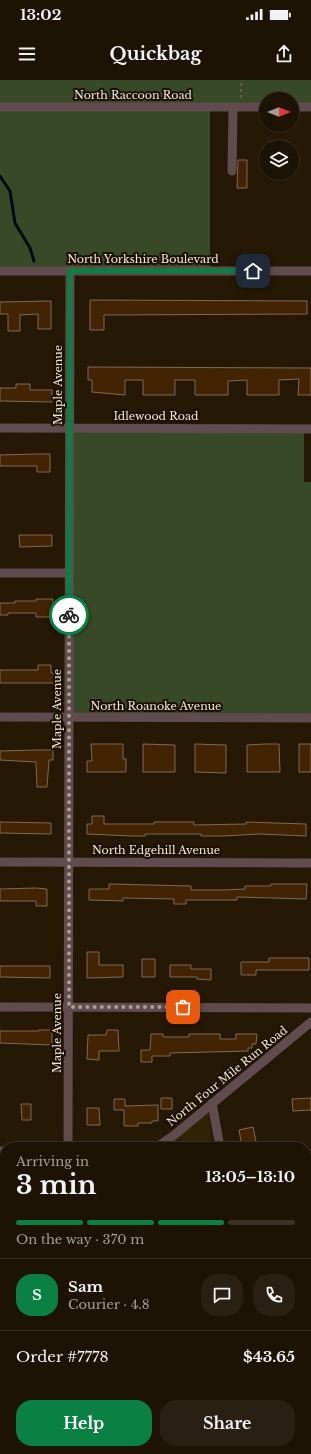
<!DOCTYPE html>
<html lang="en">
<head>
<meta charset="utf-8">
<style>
	:root { --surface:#1c1304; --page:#292013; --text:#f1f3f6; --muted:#a09e9a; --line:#3a3226; --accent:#0b8043 }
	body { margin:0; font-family:"Libre Baskerville",serif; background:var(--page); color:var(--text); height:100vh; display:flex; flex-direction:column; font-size:15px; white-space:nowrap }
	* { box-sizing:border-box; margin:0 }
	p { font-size:13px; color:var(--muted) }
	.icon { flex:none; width:22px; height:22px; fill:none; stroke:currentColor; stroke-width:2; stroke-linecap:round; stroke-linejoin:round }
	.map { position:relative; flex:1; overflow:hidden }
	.sheet { position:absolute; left:0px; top:1062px; width:311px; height:312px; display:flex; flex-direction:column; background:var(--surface); border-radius:16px 16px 0 0; box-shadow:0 1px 3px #0004,0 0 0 1px var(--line) }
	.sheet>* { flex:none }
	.needle { width:26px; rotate:90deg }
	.controls { position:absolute; left:259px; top:12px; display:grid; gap:8px }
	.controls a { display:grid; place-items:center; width:40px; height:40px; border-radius:50%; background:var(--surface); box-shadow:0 1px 3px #0004,0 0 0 1px var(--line); font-size:20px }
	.pin { position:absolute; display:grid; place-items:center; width:34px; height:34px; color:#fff; margin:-17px; border-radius:8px; box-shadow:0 2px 6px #0006 }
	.courier { position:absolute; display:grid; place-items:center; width:40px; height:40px; margin:-20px; border:3px solid #0b8043; border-radius:50%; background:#fff; color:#222; box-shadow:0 1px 5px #0007 }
	.headline em { font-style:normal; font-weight:700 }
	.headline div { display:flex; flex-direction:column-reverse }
	.headline { display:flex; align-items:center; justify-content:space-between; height:68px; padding:0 16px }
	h1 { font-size:26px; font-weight:700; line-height:30px }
	.bar { display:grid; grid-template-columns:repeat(4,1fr); gap:6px 4px; align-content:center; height:48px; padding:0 16px }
	.bar i { height:5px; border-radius:3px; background:var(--line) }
	.bar .on { background:var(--accent) }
	.bar p { grid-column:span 4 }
	.line { display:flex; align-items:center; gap:10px; padding:0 16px; border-top:1px solid var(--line) }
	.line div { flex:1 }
	.round { display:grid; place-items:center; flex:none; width:42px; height:42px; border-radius:16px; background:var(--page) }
	.cta { display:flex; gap:8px; margin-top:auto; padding:8px 16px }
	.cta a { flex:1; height:46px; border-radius:16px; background:var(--accent); color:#fff; font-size:16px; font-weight:700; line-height:46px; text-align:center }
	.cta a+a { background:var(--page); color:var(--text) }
	.status { display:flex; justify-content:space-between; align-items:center; height:28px; padding:0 20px; background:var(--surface); direction:ltr }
	.status svg { height:11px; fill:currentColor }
	header { display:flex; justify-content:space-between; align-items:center; height:52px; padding:0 16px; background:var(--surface); font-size:18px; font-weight:700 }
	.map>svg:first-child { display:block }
</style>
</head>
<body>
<div class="status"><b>13:02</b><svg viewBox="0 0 49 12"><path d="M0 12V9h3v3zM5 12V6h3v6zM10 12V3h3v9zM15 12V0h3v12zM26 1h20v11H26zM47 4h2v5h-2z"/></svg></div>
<header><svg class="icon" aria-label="menu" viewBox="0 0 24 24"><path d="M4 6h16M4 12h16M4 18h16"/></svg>Quickbag<svg class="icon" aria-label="share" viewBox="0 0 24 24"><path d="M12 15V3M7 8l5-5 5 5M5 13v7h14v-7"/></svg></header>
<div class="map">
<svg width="311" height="1374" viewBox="0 0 311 1374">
	<rect width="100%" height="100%" fill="#251906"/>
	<path fill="#312105" d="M208,1027l5,40h-56z
		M311,1134v240h-311v-52h5v47h301v-231z"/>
	<path fill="#374926" d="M0,0h311v27h-19v-8h-26v8h-56v164h-210z
		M70,348l234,1v53h7v236h-242z
		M5,1170v152h-5v-149z"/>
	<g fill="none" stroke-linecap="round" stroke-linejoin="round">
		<path stroke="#000816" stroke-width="3" d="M0,96l10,15 5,32 15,25 4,13"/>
	</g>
	<path fill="#432402" stroke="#7e6957" d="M238,80h9v28h-10z
		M90,220l217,1v13l-203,1v15h-14z
		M51,221v28h-13v-15l-18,1v16h-12v-17h-8v-12z
		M88,287l223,1v27h-13l1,-16 -20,1v15h-32v-15l-19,1v14h-33v-15h-20v15h-32v-15h-18v15l-33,-3v-12h-4z
		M16,304h14v6h22v12l-52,-1v-13h16z
		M37,374h13v18h-13v-6h-37v-11z
		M19,455h33v11l-32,1z
		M36,519h17v18h-17v-4h-28v2h-8v-12h15v-2h21z
		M38,585h13v8h4v10h-55v-13h38z
		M91,664h32v15h3v13h-39v-11h5z
		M143,664l32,1v27h-32z
		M195,664l31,1v28l-31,-1z
		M265,664h14l1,28h-33v-27z
		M299,664h12v28h-12z
		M36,670h17v10h-4l-2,27h-10l-1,-25 -36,-2v-9z
		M92,736h12v8h50v-2h40v3l52,-1v-2l60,2v12l-46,-2 -37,2h-22v-2h-56v2h-13l-45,-2v-10h5z
		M0,742l51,1v11l-51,-1z
		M109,804l82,2v4h32l22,-1v-3h26v-2h36l-1,15 -69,-2v3h-51v4h-12v-5l-51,-1v3l-34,-1v-11h20z
		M36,808l11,1v17h-11v-5h-36v-12z
		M87,872h12v13h24v12l-36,1z
		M269,878h40v12h-53v5h-15v-13h28z
		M142,879h13v18h-13z
		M170,885h21v4h20v11l-14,-1v-2h-27z
		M0,886h50v12l-50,-1z
		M39,950h13v15l-52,-2v-12h39z
		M107,950h11l1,21h-20v9l-12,-1 1,-24h18z
		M151,954h12v3h26v-3h31v5h16v-5h21l-1,10h-4v4h-4v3l-78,2v3h-18v6h-11v-12h9z
		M161,1018h11v11h-11z
		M311,1018v12l-18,1 -1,-12z
		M114,1019h11v7l33,-1v16h-6v2h-14v3h-14v-16h-10z
		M21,1024h10v16h-9z
		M87,1028h12l1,17h-13z
		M253,1047l4,20h-15l-3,-17z"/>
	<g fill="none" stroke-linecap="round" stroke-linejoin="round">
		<path stroke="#716756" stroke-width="1.5" stroke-dasharray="3 3" stroke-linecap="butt" d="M241,18v-18"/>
		<path stroke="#604b4f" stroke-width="9" d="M0,27h266
			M292,27h19
			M232,91l1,-64
			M0,191h311
			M0,348l311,1
			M0,493h69
			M0,637l311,1
			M0,782l311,1
			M0,927l311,1
			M212,1023l8,44
			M68,1067l2,-876
			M157,1067l16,-11 138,-114
			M0,1071h5
			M0,1173l5,-3
			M306,1271l5,-2
			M306,1321h5
			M17,1369v5
			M42,1374v-5
			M149,1374v-5
			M175,1374v-5"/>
	</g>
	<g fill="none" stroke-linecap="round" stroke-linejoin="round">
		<path stroke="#aaa091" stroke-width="4" stroke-dasharray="0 7.2" d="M69,535v392h114"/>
		<path stroke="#0b8043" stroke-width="5" d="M69,535l1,-344h183"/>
	</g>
	<g text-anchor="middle" stroke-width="4" stroke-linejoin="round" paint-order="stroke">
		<g font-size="11" fill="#f1e9dc" stroke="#1c1000">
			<text x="133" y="19">North Raccoon Road</text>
			<text x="143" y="183">North Yorkshire Boulevard</text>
			<text transform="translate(58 305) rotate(-90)" y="4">Maple Avenue</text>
			<text x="156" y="340">Idlewood Road</text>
			<text x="156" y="630">North Roanoke Avenue</text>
			<text transform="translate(57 629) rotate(-90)" y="4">Maple Avenue</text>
			<text x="156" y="774">North Edgehill Avenue</text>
			<text transform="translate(57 953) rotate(-90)" y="4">Maple Avenue</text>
			<text transform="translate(227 996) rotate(-39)" y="4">North Four Mile Run Road</text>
		</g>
	</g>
</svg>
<div class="controls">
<a><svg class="needle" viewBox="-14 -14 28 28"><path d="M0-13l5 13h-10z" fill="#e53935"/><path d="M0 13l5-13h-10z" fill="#a09e9a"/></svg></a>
<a><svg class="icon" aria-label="layers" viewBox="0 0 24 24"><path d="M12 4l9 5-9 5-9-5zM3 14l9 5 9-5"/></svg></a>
</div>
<div class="pin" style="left:183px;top:927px;background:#ea580c"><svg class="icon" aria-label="bag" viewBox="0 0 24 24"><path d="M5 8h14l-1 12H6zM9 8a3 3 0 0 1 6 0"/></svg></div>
<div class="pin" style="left:253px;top:191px;background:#1f2937"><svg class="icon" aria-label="home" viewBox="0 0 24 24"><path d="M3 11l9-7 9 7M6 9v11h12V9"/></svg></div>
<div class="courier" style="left:69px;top:535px"><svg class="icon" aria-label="bike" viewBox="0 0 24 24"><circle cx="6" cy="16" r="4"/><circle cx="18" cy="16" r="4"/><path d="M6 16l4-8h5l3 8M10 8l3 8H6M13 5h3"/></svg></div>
<section class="sheet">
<div class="headline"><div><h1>3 min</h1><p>Arriving in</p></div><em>13:05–13:10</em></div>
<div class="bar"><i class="on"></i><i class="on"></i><i class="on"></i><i></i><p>On the way · 370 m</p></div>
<div class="line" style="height:72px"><b class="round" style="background:var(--accent);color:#fff">S</b><div><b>Sam</b><p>Courier · 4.8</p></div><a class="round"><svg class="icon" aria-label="chat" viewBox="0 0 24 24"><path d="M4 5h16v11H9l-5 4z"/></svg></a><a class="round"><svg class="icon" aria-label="phone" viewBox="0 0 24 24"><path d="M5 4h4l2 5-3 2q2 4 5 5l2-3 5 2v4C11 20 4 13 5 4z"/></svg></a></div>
<div class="line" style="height:52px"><div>Order #7778</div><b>$43.65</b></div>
<div class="cta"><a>Help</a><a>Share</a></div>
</section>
</div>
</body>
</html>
